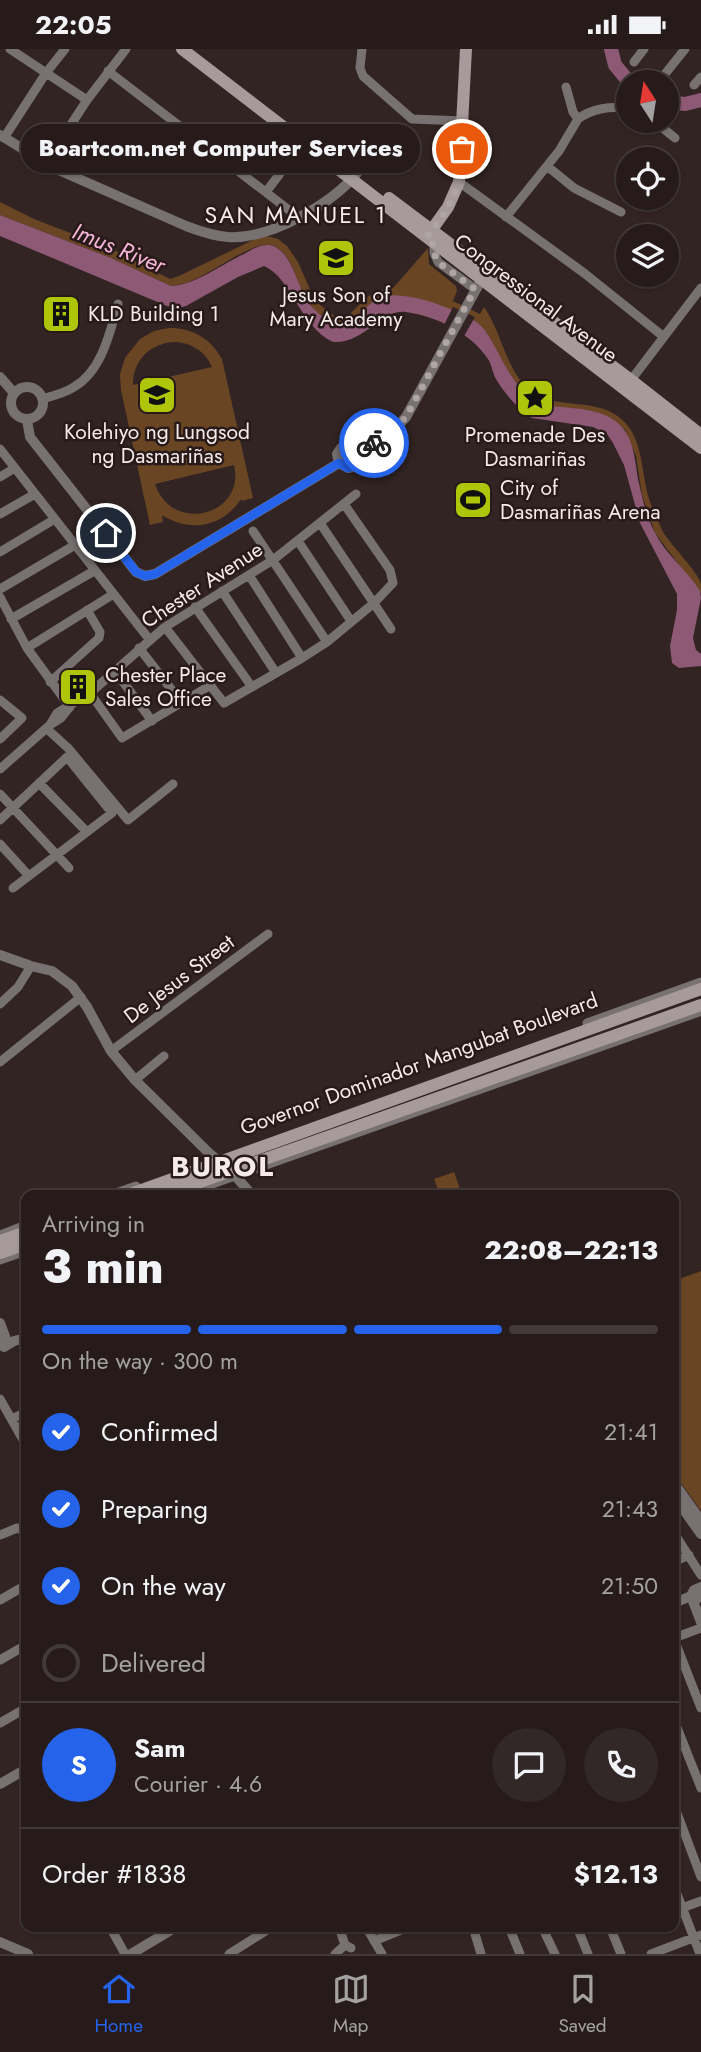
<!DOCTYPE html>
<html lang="en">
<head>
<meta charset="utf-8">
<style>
	:root { --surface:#261b1a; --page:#322827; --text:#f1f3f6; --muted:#a4a1a2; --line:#423939; --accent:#2563eb }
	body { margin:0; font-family:Jost,sans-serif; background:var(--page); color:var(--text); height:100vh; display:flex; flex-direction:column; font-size:26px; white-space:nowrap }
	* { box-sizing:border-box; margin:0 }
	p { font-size:23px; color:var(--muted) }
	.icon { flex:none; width:38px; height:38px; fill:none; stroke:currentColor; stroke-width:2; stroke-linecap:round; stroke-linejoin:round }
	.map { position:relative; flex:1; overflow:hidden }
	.panel { position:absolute; left:21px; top:1141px; width:658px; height:742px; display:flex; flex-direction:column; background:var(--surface); border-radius:14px; box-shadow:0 2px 5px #0004,0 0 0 2px var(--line) }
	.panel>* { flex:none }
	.needle { width:46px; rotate:348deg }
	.buttons { position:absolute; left:616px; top:21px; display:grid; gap:14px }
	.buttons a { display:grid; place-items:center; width:63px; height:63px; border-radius:50%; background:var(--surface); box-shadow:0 2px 5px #0004,0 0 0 2px var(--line); font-size:35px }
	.pin { position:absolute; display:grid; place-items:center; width:60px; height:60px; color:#fff; margin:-30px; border:4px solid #fff; border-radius:50%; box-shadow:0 2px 7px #0007 }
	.courier { position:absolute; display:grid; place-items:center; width:70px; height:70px; margin:-35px; border:5px solid #2563eb; border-radius:50%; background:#fff; color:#222; box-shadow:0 2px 9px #0007 }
	.bubble { position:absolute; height:49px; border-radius:24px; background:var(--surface); box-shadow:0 2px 5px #0004,0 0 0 2px var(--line); font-size:23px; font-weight:800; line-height:49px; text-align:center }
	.headline em { font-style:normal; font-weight:800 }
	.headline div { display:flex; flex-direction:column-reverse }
	.headline { display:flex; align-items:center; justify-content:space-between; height:119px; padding:0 21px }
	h1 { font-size:46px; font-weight:800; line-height:52px }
	.bar { display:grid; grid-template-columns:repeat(4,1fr); gap:10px 7px; align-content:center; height:84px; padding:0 21px }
	.bar i { height:9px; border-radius:5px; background:var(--line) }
	.bar .selected { background:var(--accent) }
	.bar p { grid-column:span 4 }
	.line { display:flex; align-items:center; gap:18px; padding:0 21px; border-top:2px solid var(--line) }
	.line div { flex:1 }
	.round { display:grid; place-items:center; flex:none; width:74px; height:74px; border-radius:37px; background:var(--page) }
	ol { padding:0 21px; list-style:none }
	li { display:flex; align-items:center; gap:21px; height:77px }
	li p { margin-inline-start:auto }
	li .icon { padding:7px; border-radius:50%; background:var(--accent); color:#fff; stroke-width:4 }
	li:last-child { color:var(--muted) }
	li i { width:38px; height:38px; border:4px solid var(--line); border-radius:50% }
	.status { display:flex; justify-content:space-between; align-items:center; height:49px; padding:0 35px; background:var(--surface); direction:ltr }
	.status svg { height:19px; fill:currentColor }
	.menu { display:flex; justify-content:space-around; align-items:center; height:98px; border-top:2px solid var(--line); background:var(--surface); font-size:19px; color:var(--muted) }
	.menu a { display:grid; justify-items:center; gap:4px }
	.menu .selected { color:var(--accent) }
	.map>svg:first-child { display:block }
</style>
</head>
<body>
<div class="status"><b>22:05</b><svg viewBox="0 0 49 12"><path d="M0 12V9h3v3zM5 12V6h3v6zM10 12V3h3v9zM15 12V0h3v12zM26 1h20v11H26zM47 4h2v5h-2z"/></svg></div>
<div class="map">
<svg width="701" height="1905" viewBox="0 0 701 1905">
	<rect width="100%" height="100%" fill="#322423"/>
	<path fill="#694524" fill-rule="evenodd" d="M93,77l29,17 -9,17 -30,-15z
		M0,153l34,17 80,31 56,29 9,-3 74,-36 11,-4 7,1 7,2 9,7 11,16 17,39 21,16 7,1 6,-3 18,-18 10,-6 17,-4 34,-39 1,16 27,22 1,5 -4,10 27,13 4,-7c17,24 21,58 42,80 24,24 63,10 90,28 31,20 23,62 36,92 4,8 7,17 11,25 8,13 35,40 38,52 0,3 0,7 0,10l-46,-61 -13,-38 -6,-39 -11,-26 -13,-11 -15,-6 -57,-8c-27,-18 -38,-44 -53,-72l-115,-31c-7,7 -19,22 -29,23 -5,1 -11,-2 -15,-5 -9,-5 -18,-13 -23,-22 -9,-16 -14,-49 -35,-53 -23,-4 -70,41 -99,41l-60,-28 -111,-43z
		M169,279c24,0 41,10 53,31l31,139 -11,3 -1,-2c-18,28 -51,34 -79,16l1,7 -13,3 -29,-135 -1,-16 5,-16 15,-19 14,-8zM175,293c17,1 30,9 37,25l-79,18c0,-25 17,-42 42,-43zM234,416c12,50 -62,70 -79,19z
		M454,1123l8,23h-22l-6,-16z
		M701,1222v240l-27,-38v-192z"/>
	<path fill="#8d5975" d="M0,166l111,43 60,28c22,0 53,-23 73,-32 7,-4 16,-10 25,-9 22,3 28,40 38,56 6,8 15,16 24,21 21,12 33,-21 53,-26 13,-3 41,3 53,8 13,5 33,11 43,21 7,6 11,15 15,22 13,24 22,43 46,58 20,3 45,2 64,10 28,12 29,38 33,64 4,18 8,36 16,52 11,23 33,39 46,60l1,7 -8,40 3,12 5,4v12l-22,2 -7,-5 -2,-17 7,-36v-16l-37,-71 -16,-58 -11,-22 -6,-9 -14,-7 -61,-9c-11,-5 -30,-28 -36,-39 -4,-7 -4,-14 -8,-20 -17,-26 -52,-43 -82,-47 -26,-3 -41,32 -73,30 -34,-16 -41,-64 -69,-76l-26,11 -52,29 -9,2 -10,-2 -167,-70z"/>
	<path fill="#322423" d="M453,258l22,10 -12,21 -20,-11z"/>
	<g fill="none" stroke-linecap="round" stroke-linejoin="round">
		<path stroke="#8d5975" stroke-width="14" d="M611,0l4,16 14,17
			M667,53l18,2 16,-4"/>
		<path stroke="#787172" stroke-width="9" d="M10,0l77,51
			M362,0l-2,19 3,8 49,43 51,2
			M634,13l10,-13
			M108,22l190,146
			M665,25l20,-25
			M694,36l7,-8
			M578,70c13,-10 34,-14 50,-10
			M654,72l21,17
			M4,89l42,-65 19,-24
			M46,114l41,-63 39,-51
			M547,117l27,22 47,24
			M459,133l125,91 80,64
			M266,143l38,-50
			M506,168l53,-66 19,-32 -5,-7 -7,-25
			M434,195v9l4,9 37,27
			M628,335l73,-96
			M42,350c11,-3 23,-6 32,-12 28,-16 36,-55 44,-83
			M0,400l149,190
			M0,428l15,-9
			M0,465l35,-20
			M320,474l71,106
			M253,482l74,111
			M298,492l53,80
			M0,503l55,-33
			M249,526l53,83
			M0,540l75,-44
			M222,542l54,82
			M0,548l27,51 43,59
			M195,558l57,80
			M11,570l83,-48
			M165,578l59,76 78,-45 25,-16 47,-39 19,-20 -3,-13 -46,-66
			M27,599l85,-53
			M139,599l43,55
			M115,622l37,50
			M50,633l49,-44 1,-6 -13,-22
			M90,644l32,45 89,-53
			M0,651l22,18 -22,21
			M50,676l7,-12 33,-20 75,-66 108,-67 83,-66
			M46,679l22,20 60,72 45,-36
			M0,720l50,-44 11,-7 8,-10
			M39,734l48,49
			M0,745l69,74
			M0,771l67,-63 45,56 -99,75
			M0,795l29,32
			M0,955l18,-17 13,-21
			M587,974l114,-41
			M111,1002l157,-117
			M0,1013l81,-65
			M135,1031l29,-24
			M110,1146l26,-9
			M181,1146l518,-183
			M0,1186l26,-10
			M0,1211l26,-9
			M0,1350l26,46
			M12,1370l14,-7
			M674,1484l27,42
			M0,1486l17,-7 5,2 4,9
			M674,1513l15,-7
			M0,1551l26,-15
			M674,1589l27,-10
			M674,1590l27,69
			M0,1611l26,-15
			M674,1671l27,68
			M0,1674l26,-15
			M674,1756l27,72
			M674,1837l26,68
			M682,1859l19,-7
			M110,1878l15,27
			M339,1878l6,18
			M366,1878l16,27
			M473,1878l8,27
			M509,1878l11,27
			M542,1878l13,27
			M577,1878l11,27
			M610,1878l11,27
			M374,1892l34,-14
			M229,1905l43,-27
			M335,1905l10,-9 6,3
			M651,1905l50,-19"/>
		<path stroke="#787172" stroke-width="10" d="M0,86l54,33 132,58c13,5 27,10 42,11 41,3 104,-33 129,-64
			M0,328l14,16
			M11 354a16 16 0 1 1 32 0a16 16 0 1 1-32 0Z
			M27,371l3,17 106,135 9,4 10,-2 184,-111
			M358,404l36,-23 12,-13 79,-144
			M339,414l-2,-9 4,-6 10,-1 7,6
			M339,414l9,5c8,-1 12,-7 10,-15
			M0,906l31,11 21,5 20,15 15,21 24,44 24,29 75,74 21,17 21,24
			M0,1274l7,19
			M0,1288l4,10 10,-6 12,-3
			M674,1434l27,38
			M674,1447l27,38
			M691,1547l10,26
			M691,1547l3,-6 7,-3
			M674,1554l17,-7 7,2 3,-1
			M0,1735l26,-15
			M0,1893l28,12
			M131,1905l45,-27"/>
		<path stroke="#a69a9c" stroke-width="12" d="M182,0l519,399
			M389,149l242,182 70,55
			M428,186l20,-28 11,-25 7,-133
			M128,1146l573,-206
			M163,1146l538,-190
			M0,1192l26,-9
			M0,1204l26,-9"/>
	</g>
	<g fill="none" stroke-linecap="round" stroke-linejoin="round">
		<path stroke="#afa5a4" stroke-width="7" stroke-dasharray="0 12.6" d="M374,394l20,-14 12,-12 69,-128 -37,-27 -4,-9 -1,-9 -7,-6c27,-36 33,-43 36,-89"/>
		<path stroke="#2563eb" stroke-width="9" d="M106,484l30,39 9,4 10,-2 184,-111 9,5 6,-2 5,-6 -1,-7 16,-10"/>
	</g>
	<defs>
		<symbol id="school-square" viewBox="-11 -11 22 22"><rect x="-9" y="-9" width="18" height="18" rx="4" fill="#aec509" stroke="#271a19"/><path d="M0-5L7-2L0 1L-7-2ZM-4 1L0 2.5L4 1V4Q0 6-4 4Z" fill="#111"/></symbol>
		<symbol id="building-square" viewBox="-11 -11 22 22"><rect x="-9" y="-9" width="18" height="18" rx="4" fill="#aec509" stroke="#271a19"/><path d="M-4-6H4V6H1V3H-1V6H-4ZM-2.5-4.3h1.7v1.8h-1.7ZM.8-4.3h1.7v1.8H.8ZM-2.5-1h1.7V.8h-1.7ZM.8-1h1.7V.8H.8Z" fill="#111"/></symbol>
		<symbol id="university-square" viewBox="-11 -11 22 22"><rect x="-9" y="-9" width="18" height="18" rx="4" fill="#aec509" stroke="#271a19"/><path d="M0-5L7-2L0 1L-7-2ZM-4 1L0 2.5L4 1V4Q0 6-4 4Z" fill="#111"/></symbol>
		<symbol id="sight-square" viewBox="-11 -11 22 22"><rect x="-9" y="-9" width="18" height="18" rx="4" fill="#aec509" stroke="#271a19"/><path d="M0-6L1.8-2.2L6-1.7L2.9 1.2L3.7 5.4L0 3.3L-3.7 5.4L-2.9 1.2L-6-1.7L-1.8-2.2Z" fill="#111"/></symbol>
		<symbol id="stadium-square" viewBox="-11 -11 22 22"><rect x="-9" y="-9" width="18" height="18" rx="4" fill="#aec509" stroke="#271a19"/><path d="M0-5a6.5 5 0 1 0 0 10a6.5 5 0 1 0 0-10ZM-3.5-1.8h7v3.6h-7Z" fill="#111"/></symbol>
	</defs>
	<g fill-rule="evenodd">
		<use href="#school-square" x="314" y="187" width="44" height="44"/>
		<use href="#building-square" x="39" y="243" width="44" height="44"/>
		<use href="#university-square" x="135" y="324" width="44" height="44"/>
		<use href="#sight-square" x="513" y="327" width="44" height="44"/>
		<use href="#stadium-square" x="451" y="429" width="44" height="44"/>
		<use href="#building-square" x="56" y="616" width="44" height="44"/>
	</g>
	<g text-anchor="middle" stroke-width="5" stroke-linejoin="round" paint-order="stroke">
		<g font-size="21" fill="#f3eae9" stroke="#271a19">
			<text x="336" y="253">Jesus Son of<tspan x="336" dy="24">Mary Academy</tspan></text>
			<text x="88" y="272" text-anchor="start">KLD Building 1</text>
			<text x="157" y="390">Kolehiyo ng Lungsod<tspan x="157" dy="24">ng Dasmariñas</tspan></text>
			<text x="535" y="393">Promenade Des<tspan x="535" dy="24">Dasmariñas</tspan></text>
			<text x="500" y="446" text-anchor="start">City of<tspan x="500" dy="24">Dasmariñas Arena</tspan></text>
			<text x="105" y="633" text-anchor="start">Chester Place<tspan x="105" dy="24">Sales Office</tspan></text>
		</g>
		<g font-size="21" fill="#f3eae9" stroke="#271a19">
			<text transform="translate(536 249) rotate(37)" y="7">Congressional Avenue</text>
			<text transform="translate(202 536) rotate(-33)" y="7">Chester Avenue</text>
			<text transform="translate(179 930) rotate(-37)" y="7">De Jesus Street</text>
			<text transform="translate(419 1015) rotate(-20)" y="7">Governor Dominador Mangubat Boulevard</text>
		</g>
		<g font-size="23" letter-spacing="2" fill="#f3eae9" stroke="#271a19">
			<text x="296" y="174">SAN MANUEL 1</text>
		</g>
		<g font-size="23" font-style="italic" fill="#f6b5d7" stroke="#271a19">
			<text transform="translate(119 199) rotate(22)" y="8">Imus River</text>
		</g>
		<g font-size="28" font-weight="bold" letter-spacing="2" fill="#f3eae9" stroke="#271a19">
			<text x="223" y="1127">BUROL</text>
		</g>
	</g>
</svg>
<div class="buttons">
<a><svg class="needle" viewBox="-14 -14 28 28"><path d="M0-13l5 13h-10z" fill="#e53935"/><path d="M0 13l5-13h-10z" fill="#a4a1a2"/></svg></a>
<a><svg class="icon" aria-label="locate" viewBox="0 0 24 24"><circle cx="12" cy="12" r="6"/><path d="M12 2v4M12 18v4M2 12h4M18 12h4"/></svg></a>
<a><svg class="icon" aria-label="layers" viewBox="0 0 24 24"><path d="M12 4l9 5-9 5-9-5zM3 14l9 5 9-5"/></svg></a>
</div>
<div class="pin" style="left:462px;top:100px;background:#ea580c"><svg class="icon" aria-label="bag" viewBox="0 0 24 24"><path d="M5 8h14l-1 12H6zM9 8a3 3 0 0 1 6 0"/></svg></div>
<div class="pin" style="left:106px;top:484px;background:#1f2937"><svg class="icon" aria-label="home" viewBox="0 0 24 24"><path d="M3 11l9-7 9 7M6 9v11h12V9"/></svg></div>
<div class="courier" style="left:374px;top:394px"><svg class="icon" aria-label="bike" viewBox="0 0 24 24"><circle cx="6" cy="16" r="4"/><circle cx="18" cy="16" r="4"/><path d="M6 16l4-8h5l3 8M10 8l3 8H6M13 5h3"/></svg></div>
<div class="bubble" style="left:21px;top:75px;width:399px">Boartcom.net Computer Services</div>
<section class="panel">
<div class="headline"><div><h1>3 min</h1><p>Arriving in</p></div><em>22:08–22:13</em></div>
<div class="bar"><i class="selected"></i><i class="selected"></i><i class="selected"></i><i></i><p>On the way · 300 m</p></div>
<ol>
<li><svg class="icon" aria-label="check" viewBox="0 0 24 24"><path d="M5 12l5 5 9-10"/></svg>Confirmed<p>21:41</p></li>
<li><svg class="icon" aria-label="check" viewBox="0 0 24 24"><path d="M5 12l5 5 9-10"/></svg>Preparing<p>21:43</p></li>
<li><svg class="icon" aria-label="check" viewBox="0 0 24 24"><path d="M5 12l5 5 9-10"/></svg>On the way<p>21:50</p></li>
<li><i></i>Delivered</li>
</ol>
<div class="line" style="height:126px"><b class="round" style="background:var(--accent);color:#fff">S</b><div><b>Sam</b><p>Courier · 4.6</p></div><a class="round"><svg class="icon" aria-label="chat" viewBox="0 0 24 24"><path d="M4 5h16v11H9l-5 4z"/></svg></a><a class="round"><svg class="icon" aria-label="phone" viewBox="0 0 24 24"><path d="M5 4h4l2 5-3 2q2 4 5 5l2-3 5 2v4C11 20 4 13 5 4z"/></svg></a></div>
<div class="line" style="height:91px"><div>Order #1838</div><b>$12.13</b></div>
</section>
</div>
<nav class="menu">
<a class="selected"><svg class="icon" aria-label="home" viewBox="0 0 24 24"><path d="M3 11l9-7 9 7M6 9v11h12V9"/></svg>Home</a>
<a><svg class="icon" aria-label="map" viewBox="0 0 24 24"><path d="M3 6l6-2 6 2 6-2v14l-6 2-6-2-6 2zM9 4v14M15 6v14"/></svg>Map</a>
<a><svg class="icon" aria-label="saved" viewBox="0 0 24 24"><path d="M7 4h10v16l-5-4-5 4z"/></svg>Saved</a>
</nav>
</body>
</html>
